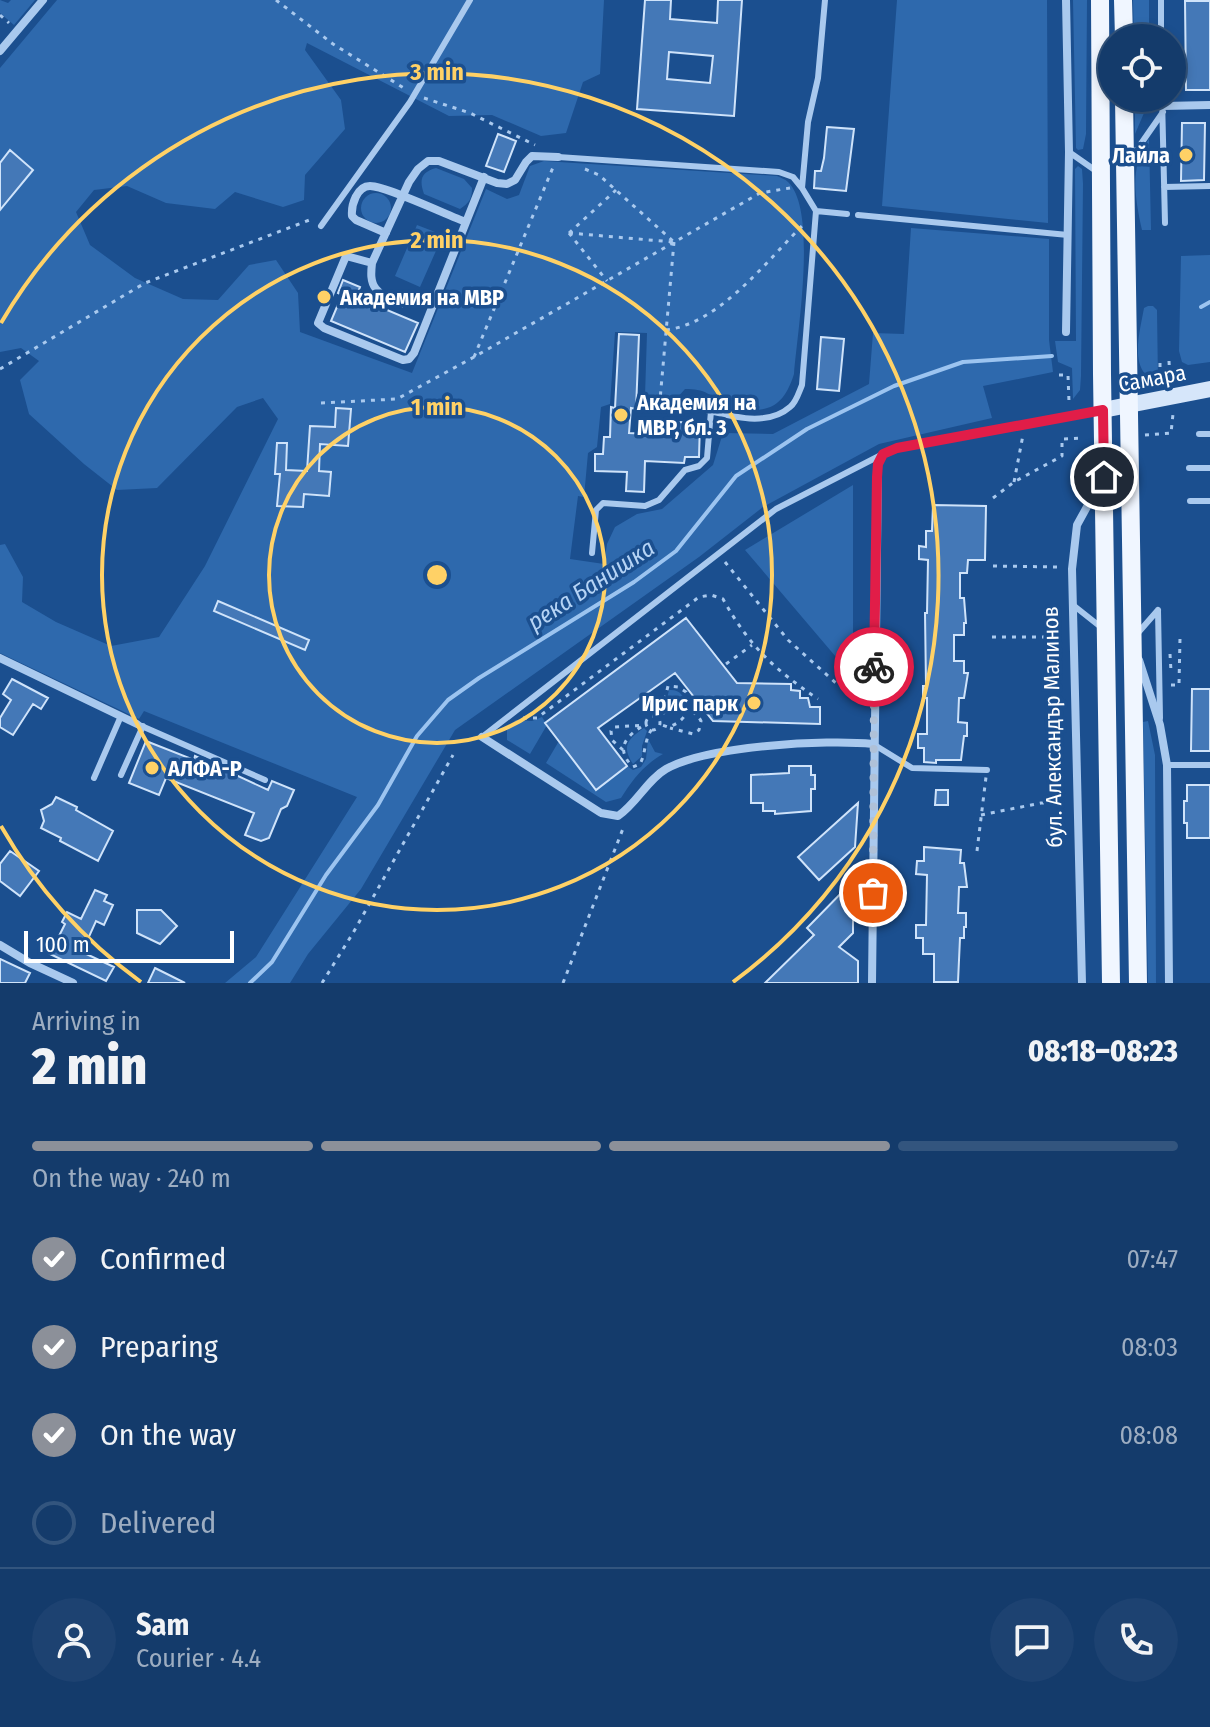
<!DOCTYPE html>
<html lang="en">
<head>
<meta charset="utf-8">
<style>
	:root { --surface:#143b6b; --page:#1d4271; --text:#f1f3f6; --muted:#9dadc1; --line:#33557e; --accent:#8c9099 }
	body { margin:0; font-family:"Fira Sans Condensed",sans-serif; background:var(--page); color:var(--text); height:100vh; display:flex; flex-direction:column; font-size:30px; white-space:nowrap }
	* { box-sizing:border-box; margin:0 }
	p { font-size:26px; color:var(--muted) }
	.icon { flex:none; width:44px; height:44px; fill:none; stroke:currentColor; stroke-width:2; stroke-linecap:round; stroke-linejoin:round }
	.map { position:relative; height:983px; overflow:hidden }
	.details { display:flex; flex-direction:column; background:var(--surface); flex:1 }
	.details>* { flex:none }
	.controls { position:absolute; left:1098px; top:24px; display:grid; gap:16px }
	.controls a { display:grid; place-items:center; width:88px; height:88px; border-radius:50%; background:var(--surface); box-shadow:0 4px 12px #0003,0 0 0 2px var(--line); font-size:40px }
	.scale { position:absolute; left:24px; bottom:20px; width:210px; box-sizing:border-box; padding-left:8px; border:4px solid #fff; border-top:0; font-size:22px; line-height:28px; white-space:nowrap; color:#fff; -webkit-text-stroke:6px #1b4f8f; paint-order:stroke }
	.pin { position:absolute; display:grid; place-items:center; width:68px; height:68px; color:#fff; margin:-34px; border:4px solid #fff; border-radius:50%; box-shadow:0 2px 8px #0007 }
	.courier { position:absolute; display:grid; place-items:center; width:80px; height:80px; margin:-40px; border:6px solid #e11d48; border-radius:50%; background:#fff; color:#222; box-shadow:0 2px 10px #0007 }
	.overview em { font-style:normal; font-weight:800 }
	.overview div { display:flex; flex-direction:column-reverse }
	.overview { display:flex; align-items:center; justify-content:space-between; height:136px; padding:0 32px }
	h1 { font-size:52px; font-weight:800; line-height:60px }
	.bar { display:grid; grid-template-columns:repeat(4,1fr); gap:12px 8px; align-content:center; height:96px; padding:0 32px }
	.bar i { height:10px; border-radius:6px; background:var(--line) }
	.bar .selected { background:var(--accent) }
	.bar p { grid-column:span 4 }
	.line { display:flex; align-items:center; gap:20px; padding:0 32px; border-top:2px solid var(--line) }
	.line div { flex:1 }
	.round { display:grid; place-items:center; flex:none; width:84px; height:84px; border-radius:42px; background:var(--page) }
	ol { padding:0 32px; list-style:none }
	li { display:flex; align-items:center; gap:24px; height:88px }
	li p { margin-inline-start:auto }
	li .icon { padding:8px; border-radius:50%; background:var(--accent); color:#fff; stroke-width:4 }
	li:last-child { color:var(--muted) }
	li i { width:44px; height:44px; border:4px solid var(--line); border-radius:50% }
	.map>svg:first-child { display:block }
</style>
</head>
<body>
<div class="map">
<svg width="1210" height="983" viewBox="0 0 1210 983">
	<rect width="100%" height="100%" fill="#1b4f8f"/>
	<path fill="#2e69ad" d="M0,0l8,3 3,-3h24l-21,25 -14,-12z
		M57,0h547l-4,74 -17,8 -17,51 -25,3 -49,-21 -43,1 -142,-73 -2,7 36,50 4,29 -40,46 -1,25 -21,7 -48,-15 -20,17 -49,-6 -39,-17 -33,4 -18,22 14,33 45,33 48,21 35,1 31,-35 27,-5 22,33 2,39 112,41 74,-184 21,10 12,-4 11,-29 14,-5 233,15c4,2 8,3 11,6 30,28 9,152 6,192 -13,41 -32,37 -69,35 -12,-15 -21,-20 -40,-20l-8,9 -32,-2 2,-63 -32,-1 -5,72 -9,3 -4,40 -9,6 -4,44 -6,-1 -8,63 34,5 3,-20 8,-17 22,-13 25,-5 51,-44 10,-32 50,1 96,-50 4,-51 31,1 7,-106 138,11v101l4,32 -70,14 9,32 -113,26 -116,63 -64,50 -244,173 -94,159 -53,65 -18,29h-65l31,-26 101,-160 -213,-86 -5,8 -139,-66v-108l5,-1 18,33 -1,25 34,20 55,24 48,-9 46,-71 73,-147 -15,-21 -26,9 -80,81 -40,2 -33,-26 -55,-50 -9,-34 19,-19 -18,-13 -21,4v-142l33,-40 -22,-20 -11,13v-95z
		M897,0h150l1,223 -166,-17z
		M1073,0h14l-1,134 -3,15 -5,1 -2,-2z
		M1133,0h16v38h-15z
		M1135,98l15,1 -15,35z
		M1149,139l2,91h-9c-7,-31 -13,-64 7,-91z
		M1078,166l4,3 1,15 -2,192 -1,14 -7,9 -1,-31 -14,-6 -3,-21h21l-1,-172z
		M436,168l28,11 8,9c0,11 -3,15 -12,21l-36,-15c-5,-14 -3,-22 12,-26z
		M361 208a15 15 0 1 1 30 0a15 15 0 1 1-30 0Z
		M417,225l26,10 -23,52 -25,-11z
		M1210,255v107l-22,3 -6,-3 -3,-11 2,-95z
		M1148,306h5l4,4 1,72c-31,-10 -18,-50 -14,-74z
		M853,485v192l-108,-127z
		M669,690c11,-1 15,6 17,15l-22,6z
		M542,717l5,8 -17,29 -23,-14v-13l9,-7 16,1z
		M1148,721l7,34 1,228h-8l-5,-261z
		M644,728l3,3 -5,15v10l-9,8c-12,-18 -5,-25 11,-36z
		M648,739l7,13 8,2c-19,11 -30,25 -42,44l-15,4 -60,-39 13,-22 37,49 31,-24 6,4 8,-3 5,-8z"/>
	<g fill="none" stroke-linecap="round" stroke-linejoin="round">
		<path stroke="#9cc4f0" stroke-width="4" d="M1201,307l9,-5
			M250,983l22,-21 54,-87 52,-70 39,-69 31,-36 31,-22 155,-96 42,-31 60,-75 71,-47 87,-43 69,-24 89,-6"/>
	</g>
	<path fill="#4478b7" stroke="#cfe3fa" stroke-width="2" fill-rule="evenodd" d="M645,0h26l-1,19 47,4 1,-23h24l-8,116 -97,-7zM669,52l44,4 -3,27 -43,-4z
		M1185,1h25v89h-24z
		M1182,123h23l-1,57 -23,1z
		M827,127l27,2 -8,62 -32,-3 1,-17h6l3,-13z
		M498,134l18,7 -12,31 -18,-6z
		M10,150l23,20 -33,40v-47z
		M343,280l17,7 -4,10 62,26 -13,29 -74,-31 11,-26 -4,-2z
		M619,334l20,1 -3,74 -5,-1 -2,25 22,1v-8l27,2v-6l22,1 -1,34h-14l-1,6 -39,-2 -1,31 -18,-1 1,-19 -32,-1v-17h8l1,-17h6l1,-30 4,1z
		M821,337l23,2 -5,52 -22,-2z
		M336,408l15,1 -3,37 -28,-2 -1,27 12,1 -2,24 -25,-2 -1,13 -26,-1 3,-32h-5l2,-31h10l-1,27 21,1 3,-45 25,1z
		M933,505l53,1 -1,54h-17l-1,13h-7v25h4l2,25h-2v12h-10v26h10v12h4l-4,25h-5l-1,24 9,1v13h-3l-3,24h-25v3l-12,-1v-14h-6v-14h9v-36h-4v-12h3l-1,-73h2l1,-53 -9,-1v-13l7,1v-16h6z
		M218,601l91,39 -4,10 -91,-39z
		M686,618l51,65 54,1v6l9,1v7h8l2,9h10v17l-107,-3 -38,-48 -77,55 29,38 -31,24 -51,-67z
		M12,679l36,19 -7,11 -8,-5 -20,31 -13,-8v-9l11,-18 -8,-6z
		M1192,689h18v62h-19z
		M146,741l48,19 1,-4 73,34 4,-9 22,9 -7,16 -6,3 -12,29 -8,3 -16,-6 9,-22 -88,-35 -7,17 -30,-12z
		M789,766h22v9h4v14h-4v22l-36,3v-3h-12v-8h-12v-28l38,-2z
		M1187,785h23v53h-23v-15h-3v-22h3z
		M936,790h12v15h-13z
		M56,797l21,10 -1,3 37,21 -15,30 -38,-20 1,-3 -20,-10 3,-7 -3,-11 11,-6z
		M858,803l-3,44 -36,33 -21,-23z
		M924,847l37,3 -1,13h4l3,24h-8l-1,26h8v14h-2v11h-4l-2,44h-24v-28h-11v-16h-7v-13h10l1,-50 -11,-1 1,-13h7z
		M10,851l29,20 -19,25 -20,-15v-17z
		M853,881v52l-14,14 19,14v22h-93l49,-48 -7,-7z
		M95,890l12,5 -3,6 9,4 -9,20 -8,-4 -14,31 32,15 -8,14 -56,-27 15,-30 -3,-2 5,-10 14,7z
		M137,910h24l16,16 -17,18 -23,-11z
		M0,959l30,14 -5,10h-25z
		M155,968l30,15h-37z"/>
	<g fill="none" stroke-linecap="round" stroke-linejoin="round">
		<path stroke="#a9c9ee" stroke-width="3" stroke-dasharray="4 6" stroke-linecap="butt" d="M276,0l57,44 74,46
			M0,15l9,8
			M424,98l46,15 65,32
			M585,169l14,6 75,67
			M569,233l104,9
			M569,233l47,-43
			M569,233l38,48
			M674,242l-14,158 21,4
			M666,330c55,-7 102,-71 140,-108
			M474,357l80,-192
			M1169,361l1,20
			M1160,363v17
			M0,369l145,-86 167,-64
			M1059,375h9l1,27
			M321,403l76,-4 77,-42 286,-164 30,-5
			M1145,435l26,-2 2,-19
			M1014,482l9,-47
			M993,498l21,-16 48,-26v-17l21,-1
			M725,562l63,78 49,44
			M993,566l65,1
			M992,637h67
			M1170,654l1,17
			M726,664l26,-19
			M1171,685h8l1,-47
			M663,713c15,-4 29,-8 38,8l-2,9 -6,4 -23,-6
			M646 723a7 7 0 1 1 14 0a7 7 0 1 1-14 0Z
			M656,717l6,-6 6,-25 10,1 8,5c6,17 -1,30 -18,35l-9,-3
			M523,718h14l162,-121 12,-2 12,4c26,47 51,70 95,100
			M641,727c-17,11 -25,23 -8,40l7,-3c6,-11 4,-24 12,-35
			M1061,730l1,-20
			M1054,742l5,1 -1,7
			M623,750l-11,-10 -1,-9 3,-4 33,-2
			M981,815l60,-12h23
			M977,851l9,-74
			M322,983l31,-50 100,-178
			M563,983l61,-157"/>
		<path stroke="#a9c9ee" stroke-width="6" d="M1161,0v38
			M1162,98l3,125
			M1069,152l30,21
			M558,157l221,15 14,5 9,11
			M1131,158l32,-46
			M1164,187l46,-1
			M816,211l-14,-23 6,-66 10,-44 7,-78
			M858,215l210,20
			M321,226l89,-124 60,-102
			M690,406c30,7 74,24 100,1 6,-4 9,-15 12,-22l14,-174 31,3
			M1199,434h11
			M1189,468h21
			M1190,501h20
			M592,553l4,-43 7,-7 42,3 14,-6 26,-30 14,-4 8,-8 4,-47
			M1073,605l29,23
			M1158,610l2,108
			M1137,634l21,-24
			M137,724l128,56
			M482,737l294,-228 107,-55
			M873,744l39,24 75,2
			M1167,765h43
			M121,775l22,-49
			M94,778l27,-62"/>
		<path stroke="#a9c9ee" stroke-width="8" d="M0,51l43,-51
			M1163,106l47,-1
			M386,233l-30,-13 -4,-4c-1,-11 5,-30 18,-30 16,0 77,29 96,36
			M372,263l-26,-7 -28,67 6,5 79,32 6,-1 5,-6 70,-176
			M436,295c-18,13 -46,12 -60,-6 -6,-7 -5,-17 -4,-26l37,-81 9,-13 10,-8h11l58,22 10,1 8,-4 11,-18 6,-6 26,1
			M1066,332l3,-180 -3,-152
			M0,658l137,66
			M1139,660l21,65 7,40 2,218
			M482,737l119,76 17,3c19,-13 29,-36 48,-47 41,-23 160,-30 207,-25
			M0,945l30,18 43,20
			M872,983l6,-519 5,-10 14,-6 206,-38
			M1082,983l-10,-414 5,-44 22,-40"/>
		<path stroke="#d6e6fa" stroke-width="16" d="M1103,410l107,-21"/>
		<path stroke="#f0f6ff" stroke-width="18" d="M1100,0l2,374 9,609
			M1123,0l1,38
			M1124,98l14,885"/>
	</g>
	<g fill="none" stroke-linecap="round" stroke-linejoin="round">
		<path stroke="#afc1d8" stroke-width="8" stroke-dasharray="0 14.4" d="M873,893l1,-226"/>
		<path stroke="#e11d48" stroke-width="10" d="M874,667l3,-190 1,-13 5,-10 14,-6 206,-38 1,67"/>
	</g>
	<g fill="none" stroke="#ffd166" stroke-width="4">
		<circle cx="437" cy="575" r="168"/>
		<circle cx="437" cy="575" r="335"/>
		<path d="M141 982A503 503 0 0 1 1 826M1 323A503 503 0 1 1 733 982"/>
	</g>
	<g fill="#ffd166" stroke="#1b4f8f" stroke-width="3">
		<circle cx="1186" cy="155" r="8"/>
		<circle cx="324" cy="297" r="8"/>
		<circle cx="621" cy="415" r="8"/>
		<circle cx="754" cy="703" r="8"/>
		<circle cx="152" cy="768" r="8"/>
	</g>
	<g text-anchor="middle" stroke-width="7" stroke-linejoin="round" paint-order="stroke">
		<g font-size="22" font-weight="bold" fill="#fff" stroke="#1b4f8f" text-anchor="start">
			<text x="1170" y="163" text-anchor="end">Лайла</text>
			<text x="340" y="305">Академия на МВР</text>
			<text x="637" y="410">Академия на<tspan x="637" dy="25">МВР, бл. 3</tspan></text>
			<text x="738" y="711" text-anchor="end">Ирис парк</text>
			<text x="168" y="776">АЛФА-Р</text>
		</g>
		<g font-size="22" fill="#fff" stroke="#1b4f8f">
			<text transform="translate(1152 378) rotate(-11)" y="8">Самара</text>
			<text transform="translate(1052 727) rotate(-91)" y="8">бул. Александър Малинов</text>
		</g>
		<g font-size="24" font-style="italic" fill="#b5d3f5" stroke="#1b4f8f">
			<text transform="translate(591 585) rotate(-33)" y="8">река Банишка</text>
		</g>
	</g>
	<circle cx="437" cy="575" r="12" fill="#ffd166" stroke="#1b4f8f" stroke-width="4"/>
	<g font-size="24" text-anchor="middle" font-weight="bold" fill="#ffd166" stroke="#1b4f8f" stroke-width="7" stroke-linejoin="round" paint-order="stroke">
		<text x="437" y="80">3 min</text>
		<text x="437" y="248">2 min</text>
		<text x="437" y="415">1 min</text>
	</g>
</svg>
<div class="controls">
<a><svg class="icon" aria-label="locate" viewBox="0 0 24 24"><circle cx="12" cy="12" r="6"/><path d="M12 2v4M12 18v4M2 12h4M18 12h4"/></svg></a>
</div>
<div class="scale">100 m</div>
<div class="pin" style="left:873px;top:893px;background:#ea580c"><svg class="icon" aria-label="bag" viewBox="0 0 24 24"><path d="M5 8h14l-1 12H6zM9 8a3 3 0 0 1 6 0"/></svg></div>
<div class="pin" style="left:1104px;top:477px;background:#1f2937"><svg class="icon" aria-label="home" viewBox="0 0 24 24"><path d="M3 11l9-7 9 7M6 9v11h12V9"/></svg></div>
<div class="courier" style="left:874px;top:667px"><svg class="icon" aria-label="bike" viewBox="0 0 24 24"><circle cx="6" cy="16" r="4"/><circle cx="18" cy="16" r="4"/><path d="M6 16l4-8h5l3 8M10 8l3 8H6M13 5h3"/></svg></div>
</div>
<section class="details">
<div class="overview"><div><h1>2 min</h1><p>Arriving in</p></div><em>08:18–08:23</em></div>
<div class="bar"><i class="selected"></i><i class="selected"></i><i class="selected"></i><i></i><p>On the way · 240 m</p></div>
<ol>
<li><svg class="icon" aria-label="check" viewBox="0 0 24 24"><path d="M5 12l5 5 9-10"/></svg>Confirmed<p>07:47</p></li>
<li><svg class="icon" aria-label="check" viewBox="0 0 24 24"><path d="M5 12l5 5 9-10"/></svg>Preparing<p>08:03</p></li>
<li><svg class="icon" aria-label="check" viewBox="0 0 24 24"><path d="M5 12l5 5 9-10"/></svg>On the way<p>08:08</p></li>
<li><i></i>Delivered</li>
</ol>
<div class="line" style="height:144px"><a class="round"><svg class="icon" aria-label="person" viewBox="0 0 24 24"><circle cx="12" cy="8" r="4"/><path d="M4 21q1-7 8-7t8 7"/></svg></a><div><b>Sam</b><p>Courier · 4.4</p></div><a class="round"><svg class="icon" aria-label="chat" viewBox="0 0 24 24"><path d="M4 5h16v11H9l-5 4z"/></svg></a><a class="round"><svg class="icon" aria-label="phone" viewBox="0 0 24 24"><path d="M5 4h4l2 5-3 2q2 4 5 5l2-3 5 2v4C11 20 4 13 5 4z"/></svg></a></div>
</section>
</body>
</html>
